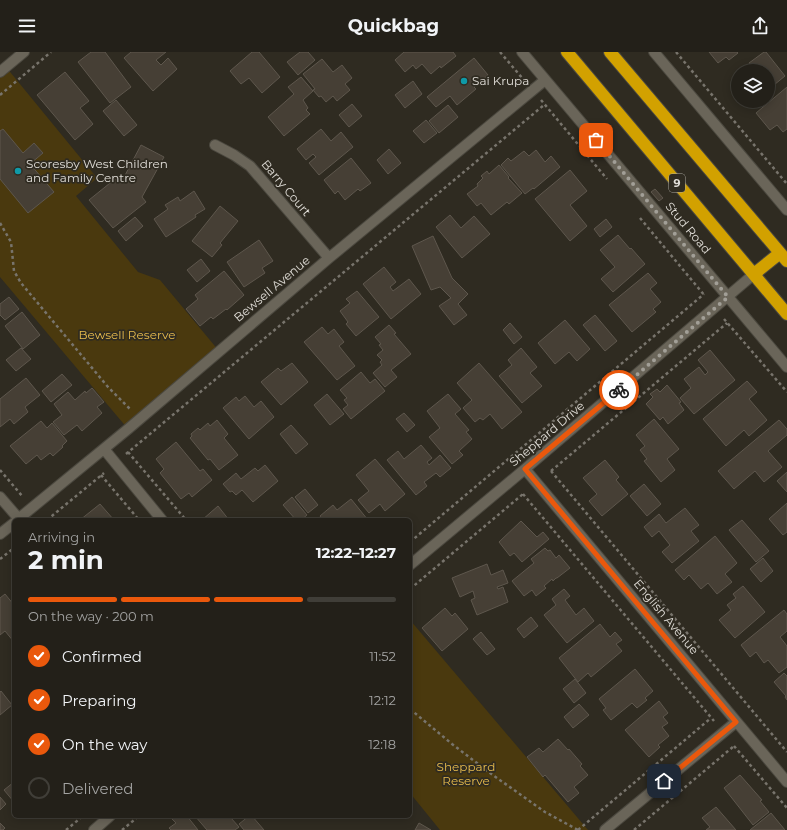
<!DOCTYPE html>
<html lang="en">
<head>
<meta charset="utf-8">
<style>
	:root { --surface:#232019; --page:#2b2822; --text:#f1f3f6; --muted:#a3a3a2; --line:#403e38; --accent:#ea580c }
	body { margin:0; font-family:Montserrat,sans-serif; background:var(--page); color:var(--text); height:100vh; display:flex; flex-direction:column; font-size:15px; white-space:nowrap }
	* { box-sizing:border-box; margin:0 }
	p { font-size:13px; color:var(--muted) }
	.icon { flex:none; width:22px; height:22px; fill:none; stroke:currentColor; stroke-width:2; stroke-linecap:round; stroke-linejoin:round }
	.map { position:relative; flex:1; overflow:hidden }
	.details { position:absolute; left:12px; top:466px; width:400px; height:300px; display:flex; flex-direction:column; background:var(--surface); border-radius:6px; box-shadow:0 2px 10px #0003,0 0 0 1px var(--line) }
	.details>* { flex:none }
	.tools { position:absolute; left:731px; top:12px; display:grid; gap:8px }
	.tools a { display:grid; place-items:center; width:44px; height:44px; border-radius:50%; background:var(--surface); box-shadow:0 2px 10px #0003,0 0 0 1px var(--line); font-size:20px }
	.pin { position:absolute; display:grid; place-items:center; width:34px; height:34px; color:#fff; margin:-17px; border-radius:8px; box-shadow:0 2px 6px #0006 }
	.courier { position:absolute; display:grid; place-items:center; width:40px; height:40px; margin:-20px; border:3px solid #ea580c; border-radius:50%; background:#fff; color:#222; box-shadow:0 1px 5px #0007 }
	.overview em { font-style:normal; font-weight:700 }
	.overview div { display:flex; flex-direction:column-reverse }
	.overview { display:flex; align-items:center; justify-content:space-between; height:68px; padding:0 16px }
	h1 { font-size:26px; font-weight:700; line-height:30px }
	.bar { display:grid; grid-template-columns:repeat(4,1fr); gap:6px 4px; align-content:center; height:48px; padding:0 16px }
	.bar i { height:5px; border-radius:3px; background:var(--line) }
	.bar .on { background:var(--accent) }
	.bar p { grid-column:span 4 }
	ol { padding:0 16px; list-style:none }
	li { display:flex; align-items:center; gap:12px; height:44px }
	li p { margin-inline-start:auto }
	li .icon { padding:4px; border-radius:50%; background:var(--accent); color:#fff; stroke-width:4 }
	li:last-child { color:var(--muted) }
	li i { width:22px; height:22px; border:2px solid var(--line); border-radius:50% }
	header { display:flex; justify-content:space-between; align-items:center; height:52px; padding:0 16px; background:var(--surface); font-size:18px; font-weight:700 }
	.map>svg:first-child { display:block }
</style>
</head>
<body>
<header><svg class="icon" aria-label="menu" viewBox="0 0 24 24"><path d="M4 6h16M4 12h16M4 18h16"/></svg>Quickbag<svg class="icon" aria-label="share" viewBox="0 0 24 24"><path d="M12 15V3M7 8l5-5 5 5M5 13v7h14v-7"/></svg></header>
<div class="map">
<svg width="787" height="778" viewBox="0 0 787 778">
	<rect width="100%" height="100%" fill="#2f2b21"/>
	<path fill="#4a390e" d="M6,15l91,111 -21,18 62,76 22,8 59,71 -91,78 -128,-152v-205z
		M410,568l178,210h-148l-30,-37z"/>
	<path fill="#463f35" stroke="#5e574d" d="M91,0h14l26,35 -21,16 -32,-41z
		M131,0h35l-10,8 5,5 7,-7 9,11 -24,22 -29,-33z
		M252,0h7l21,25 -18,16 -13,-15 -8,6 -11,-13z
		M300,0h8l7,8 -17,15 -11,-13z
		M404,0h49l3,4 -15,12 -1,-2 -9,8 -9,-10 -6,5 -3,-4 -8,7 -10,-12z
		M709,0h28l1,1 -9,7 -3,-3 -8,6z
		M764,0h2l19,24 -16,13 2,2 -3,3v-23h-14l-5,-8z
		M474,6l14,17 -14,12 2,2 -19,16 -7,-9 -14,11 -9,-10z
		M322,7l11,13 9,-7 10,13 -7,6 5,6 -13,11 -4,-5 -7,6 -5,-6 -2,1 -6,-7 2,-1 -12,-15z
		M65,20l24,29 -9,7 13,16 -18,16 -38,-45z
		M301,25l12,14 -10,9 5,8 -2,2 4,4 -26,22 -16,-19 26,-23 -6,-7z
		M413,29l9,13 -17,14 -10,-13z
		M787,35v42l-4,3 -6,-7 -7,5 -14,-17z
		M116,48l21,25 -13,11 -21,-25z
		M352,52l10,12 -13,11 -10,-12z
		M448,53l10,12 -19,16 -10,-12z
		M426,68l11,13 -13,10 -11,-12z
		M3,77l20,24 11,-10 9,10 -13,11 24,28 -26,21 -28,-34v-48z
		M321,77l10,12 10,-9 12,15 -34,28 -10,-12 7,-6 -3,-3 -7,6 -9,-11z
		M141,93l23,12 -22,40 4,5 -33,26 -24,-28 26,-21 7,2z
		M389,97l12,14 -13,11 -11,-14z
		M536,98l9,12 6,-6 9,11 -26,22 -1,-1 -8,6 -24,-29 7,-7 3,3 13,-10 5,5z
		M351,106l20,25 -11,8 -2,-2 -13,11 -7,-9 -3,3 -11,-14z
		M499,113l10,12 -1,1 14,15 -13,11 -2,-2 -16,13 -10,-12 -4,3 -10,-12 11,-8 -1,-2 6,-6 -2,-2 6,-5 2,3z
		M570,118l17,21 -17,14 17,21 -17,15 -35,-42z
		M655,137l8,9 -4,3 -8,-9z
		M194,139l11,18 -10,6 1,2 -30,20 -12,-18 14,-10 -3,-4 13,-8 2,4z
		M220,154l18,15 -18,22 2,2 -10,12 -20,-16z
		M450,163l11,13 13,-12 16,18 -28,24 -26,-31z
		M135,165l8,9 -17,15 -8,-10z
		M606,167l6,8 -12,10 -6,-8z
		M618,183l12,14 1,-1 14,16 -32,28 -12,-13 14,-12 -15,-17z
		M433,184l19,42 16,16 -10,10 9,11 -13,10 -15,-19 12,-8 -11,-11 -9,3 -19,-44z
		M259,188l14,21 -11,7 3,5 -21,14 -17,-25z
		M201,207l9,12 -13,11 -10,-12z
		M384,215l12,15 -6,5 3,4 16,-12 12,15 -30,25 -28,-35z
		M224,219l20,24 -17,15 -1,-1 -13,10 -2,-2 -11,9 -14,-17 12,-10 -3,-4z
		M648,221l9,10 -7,6 11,13 -8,7 3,3 -24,20 -23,-27z
		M357,239l22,26 -23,19 -10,-12 2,-2 -8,-11 10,-8 -4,-4z
		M9,245l10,12 -14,11 -5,-5v-11z
		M22,260l18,23 -17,14 -18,-23z
		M595,263l22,26 -12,10 -22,-26z
		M565,268l25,29 -13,12 -8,-9 -14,12 -17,-21z
		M510,271l12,14 -8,7 -11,-14z
		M389,273l7,8 -2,1 17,20 -20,16 6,7 -12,10 -12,-14 9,-8 -2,-3 2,-2 -5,-5 6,-5 -4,-5 2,-1 -6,-7z
		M322,275l6,7 6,-5 10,13 -5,4 16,20 -18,14 -33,-38z
		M21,296l10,11 -15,12 -10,-11z
		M521,296l16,19 -7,6 12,13 -20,17 -23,-27 13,-11 -4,-5z
		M710,298l25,30 -41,34 -14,-16 11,-10 -7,-9 15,-12 6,8 3,-3 -10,-12z
		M292,311l16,19 -27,23 -20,-23 17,-14 3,3z
		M479,311l43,49 -20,17 -12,-15 -7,6 -3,-2 -5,4 -12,-14 9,-8 -15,-17z
		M361,320l9,11 5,-4 10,12 -34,28 -8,-10 5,-4 -4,-5 3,-2 -7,-8z
		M62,322l10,11 -21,17 -9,-11z
		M26,326l14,17 -15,12 3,5 -14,12 -4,-5 -10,8v-28z
		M747,329l10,11 -8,7 18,21 -18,16 -5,-6 -18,16 -23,-27z
		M667,333l14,17 -2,1 5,7 -16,14 -5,-7 -3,3 -14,-16 7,-7 -3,-3 7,-5 3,3z
		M92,336l12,14 -7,5 5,6 -20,18 -5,-6 -13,10 -11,-13 9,-7 -8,-11 14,-12 7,8 10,-9 1,2z
		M327,342l17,20 -14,11 -16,-20z
		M448,342l13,15 -6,5 14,16 -3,2 6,7 -13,12 4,4 -11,9 -23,-27 11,-9 -13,-17z
		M245,344l9,11 7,-6 13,16 -25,22 -26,-31 13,-11 3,4z
		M404,361l11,12 -8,7 -11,-13z
		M654,367l25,30 -12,10 8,11 -14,12 -17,-21 3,-2 -7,-9 5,-4 -9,-11z
		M217,368l11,14 -4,4 14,17 -19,15 -9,-11 -2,1 -18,-22 2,-2 -1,-2 7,-6 2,2 8,-7 2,3z
		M779,368l8,9v6l-19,16 14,16 -18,15 -9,-11 -21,18 -16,-18z
		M41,369l6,7 5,-5 15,18 -5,5 1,1 -10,9 -3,-3 -9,7 -4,-5 -11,9 -16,-18z
		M291,373l17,19 -12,10 -16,-20z
		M176,390l24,29 3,-2 9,11 -20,17 -3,-4 -8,6 -21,-26 4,-4 -8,-10z
		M421,393l11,13 -5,4 2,3 11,-10 11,13 -11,9 -4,-4 -12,9 3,4 -11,9 -29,-35 11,-9 6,8z
		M375,407l30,35 -20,17 -5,-7 -11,9 -11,-13 11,-9 -13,-16z
		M605,408l14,17 -3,3 12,14 -26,22 -13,-15 8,-7 -14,-16z
		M265,413l13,16 -25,21 -11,-12 -6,5 -4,-4 -2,1 -7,-8 13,-11 5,6 14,-11 3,3z
		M787,420v20l-10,-11z
		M644,432l17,20 -14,12 -17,-20z
		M305,437l13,16 -10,8 -13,-16z
		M292,445l15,18 -6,5h-5l-13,-15z
		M351,447l17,21h-45l-3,-4 13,-11 4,5z
		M787,451v29l-4,3 -14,-16z
		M100,452l14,16h-34z
		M218,454l11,14h-27z
		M685,456l14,17 -8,6 8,10 -27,22 -10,-11 8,-7 -11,-14 -7,6 -8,-10 15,-13 7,9z
		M742,468l27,31 -13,11 -27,-32z
		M521,469l16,16 6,-5 6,7 -27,23 -8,-9 -4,3 -11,-14z
		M715,484l22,27 -12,11 7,8 -15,12 -9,-11 -7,6 -12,-14 -5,5 -9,-10z
		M545,496l3,3 2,-1 6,8 3,-3 11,13 -13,10h-1l-3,3 -1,-2 -8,7 2,2 -10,8 -4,-6 -8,6 -12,-15 22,-18 -3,-4z
		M763,506l10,13 -12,11 -11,-13z
		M487,512l4,11 12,-5 5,13 -11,4 1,2 5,-2 5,15 -31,13 -6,-15 4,-2 -2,-7 -13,6 -8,-19z
		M743,534l22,26 -30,26 -16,-18 12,-10 -4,-5 9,-7 -3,-4z
		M564,537l6,7 -5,4 11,15 8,-7 10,13 -27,22 -23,-28 12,-10 -4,-6z
		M5,542l9,11v37l-9,-11 -5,4v-37z
		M445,556l7,8 3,-3 13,16 -26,22 -20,-23z
		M784,558l3,4v17l-7,6 7,9v21l-8,6 -11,-13 -4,3 -8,-11 -6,5 -9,-12z
		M531,565l7,9 -14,12 -7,-9z
		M600,572l10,13 5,-5 7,8 -6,4 6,7 -31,26 -3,-4 -10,9 -19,-24z
		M481,580l14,17 -8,6 -14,-16z
		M635,617l18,22 -8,7 2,2 -10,8 -5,-5 -21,17 -8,-10 3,-2 -7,-9z
		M784,621l3,3v24l-2,-3 1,-1 -12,-14z
		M575,627l11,14 -12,10 -11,-14z
		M1,639l11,14 -12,10v-23z
		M659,649l9,12 -5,4 5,6 -6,4 7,9 -11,9 2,2 -11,10 -24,-27z
		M579,652l10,11 -16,13 -9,-11z
		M558,687l10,11 1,-1 13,15 -2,2 8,9 -14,12 5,6 -11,9 -23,-27 -2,2 -16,-20 12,-9 4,4z
		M740,723l22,25 -2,1 9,11 -16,13 -29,-37z
		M14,730v20l-10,-12z
		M0,745l6,7 -6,6z
		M716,755l20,23h-30l4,-3 -8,-9z
		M771,761l14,17h-35z
		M175,764h12l11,14h-27l-2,-2 7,-5 -4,-4z
		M195,764h38l-2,2 8,9 -4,3h-28z
		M249,764h3l12,14h-20l-5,-6z
		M0,771l5,5 -2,2h-3z
		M419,771l12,7h-16z"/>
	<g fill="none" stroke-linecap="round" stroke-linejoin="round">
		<defs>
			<path id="street" d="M522,0l265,315
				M654,0l133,158
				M0,20l24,-20
				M215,93l19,10 16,11 79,92
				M104,397l58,71
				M525,417l262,313
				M0,445l19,22
				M17,468l111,-91 201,-171 216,-178
				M0,482l14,-11
				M410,513l115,-96 229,-195
				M94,778l16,-14
				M605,778l131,-108"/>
			<path id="highway" d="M567,0l220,262
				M610,0l177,209
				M754,222l26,-21"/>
		</defs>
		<use href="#street" stroke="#4b483f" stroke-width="12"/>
		<use href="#highway" stroke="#4b483f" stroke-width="14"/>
		<path stroke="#78746c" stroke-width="2.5" stroke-dasharray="3 3" stroke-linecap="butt" d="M500,0l23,27
			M676,0l111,132
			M0,43l51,-43
			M541,48l66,79
			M640,166l65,78
			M0,171l11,19 3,29 7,12 87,104 22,22
			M724,267l63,73
			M128,400l58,68
			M126,402l418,-349
			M0,418l23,27
			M551,419l236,281
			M551,419l176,-148
			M101,423l38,45
			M523,442l191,227
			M47,468l57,-47
			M410,490l294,-248
			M0,507l14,-11
			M410,537l113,-95
			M410,657l42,35 38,29 55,39 33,18
			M734,694l53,62
			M66,778l17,-14
			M122,778l17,-14
			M578,778l133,-112
			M634,778l100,-84"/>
		<use href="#street" stroke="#6a6559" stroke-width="10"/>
		<use href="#highway" stroke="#d2a100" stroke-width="12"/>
	</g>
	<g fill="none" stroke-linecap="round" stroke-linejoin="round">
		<path stroke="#a29f97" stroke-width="4" stroke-dasharray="0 7.2" d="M596,88l132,157 -109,93"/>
		<path stroke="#ea580c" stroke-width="5" d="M619,338l-94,79 211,253 -72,59"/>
	</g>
	<g fill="#0f9aa8" stroke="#2f2b21" stroke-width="1.5">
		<circle cx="464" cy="29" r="4"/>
		<circle cx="18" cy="119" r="4"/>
	</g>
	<g text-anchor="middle" stroke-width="3.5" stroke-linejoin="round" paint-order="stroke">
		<rect fill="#2f2b21" stroke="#aba8a0" stroke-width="1" x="669" y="122" width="16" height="18" rx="3"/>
		<g font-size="11" font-weight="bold" fill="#e0ddd7">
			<text x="677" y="135">9</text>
		</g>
		<g font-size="12" fill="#e0ddd7" stroke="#2f2b21" text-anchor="start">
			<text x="472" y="33">Sai Krupa</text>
			<text x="26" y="116">Scoresby West Children<tspan x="26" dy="14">and Family Centre</tspan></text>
		</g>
		<g font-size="12" fill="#e0ddd7" stroke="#2f2b21">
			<text transform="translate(286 136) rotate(50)" y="4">Barry Court</text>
			<text transform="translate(688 176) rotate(50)" y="4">Stud Road</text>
			<text transform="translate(272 237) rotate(-40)" y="4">Bewsell Avenue</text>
			<text transform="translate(547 382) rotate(-40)" y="4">Sheppard Drive</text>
			<text transform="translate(666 565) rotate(50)" y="4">English Avenue</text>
		</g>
		<g font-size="12" fill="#e8bc4c" stroke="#2f2b21">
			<text x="127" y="287">Bewsell Reserve</text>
			<text x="466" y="719">Sheppard<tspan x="466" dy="14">Reserve</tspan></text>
		</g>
	</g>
</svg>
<div class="tools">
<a><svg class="icon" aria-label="layers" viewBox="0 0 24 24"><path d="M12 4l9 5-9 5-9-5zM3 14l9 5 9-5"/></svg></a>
</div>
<div class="pin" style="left:596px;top:88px;background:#ea580c"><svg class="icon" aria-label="bag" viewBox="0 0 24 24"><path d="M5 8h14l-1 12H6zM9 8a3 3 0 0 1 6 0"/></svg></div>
<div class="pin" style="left:664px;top:729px;background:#1f2937"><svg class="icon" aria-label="home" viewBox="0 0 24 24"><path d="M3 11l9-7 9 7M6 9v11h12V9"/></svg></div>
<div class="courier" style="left:619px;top:338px"><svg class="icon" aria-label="bike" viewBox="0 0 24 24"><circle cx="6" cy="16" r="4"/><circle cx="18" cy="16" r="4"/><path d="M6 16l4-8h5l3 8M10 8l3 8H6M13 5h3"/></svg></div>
<section class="details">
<div class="overview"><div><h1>2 min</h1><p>Arriving in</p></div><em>12:22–12:27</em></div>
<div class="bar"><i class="on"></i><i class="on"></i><i class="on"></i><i></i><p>On the way · 200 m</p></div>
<ol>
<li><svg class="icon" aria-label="check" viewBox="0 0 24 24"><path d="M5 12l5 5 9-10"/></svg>Confirmed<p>11:52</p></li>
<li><svg class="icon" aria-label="check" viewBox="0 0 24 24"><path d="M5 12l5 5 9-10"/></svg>Preparing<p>12:12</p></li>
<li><svg class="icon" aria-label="check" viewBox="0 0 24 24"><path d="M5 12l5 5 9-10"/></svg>On the way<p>12:18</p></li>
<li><i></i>Delivered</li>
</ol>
</section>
</div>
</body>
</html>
